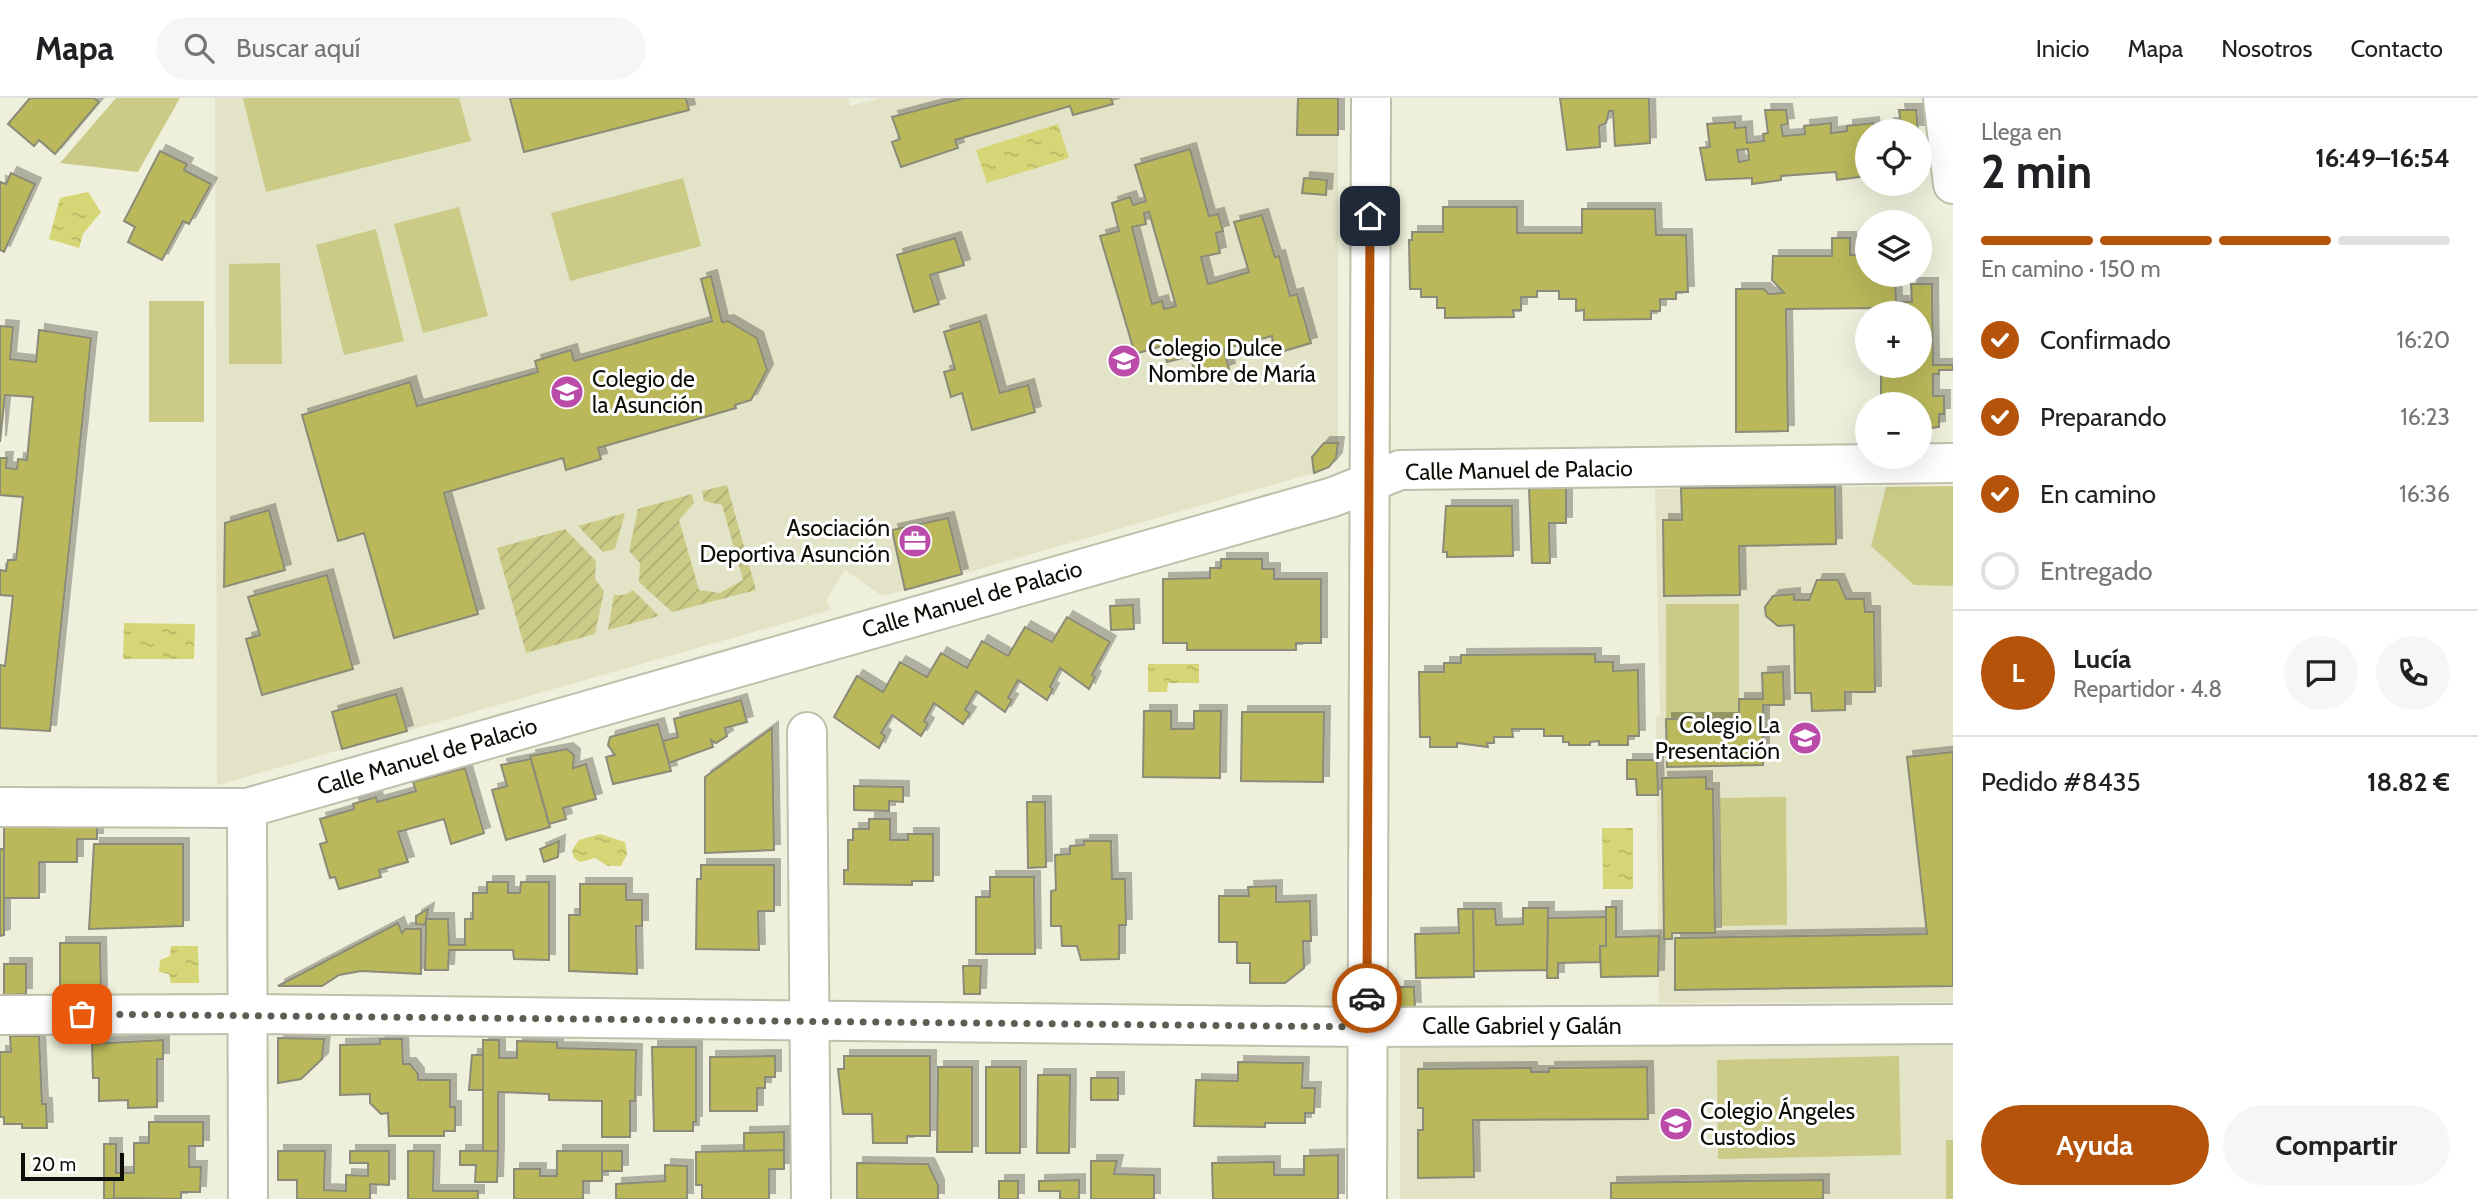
<!DOCTYPE html>
<html lang="es">
<head>
<meta charset="utf-8">
<style>
	:root { --surface:#fff; --page:#f6f6f6; --text:#202124; --muted:#757577; --line:#e0e0e0; --accent:#b45309 }
	body { margin:0; font-family:Cabin,sans-serif; background:var(--page); color:var(--text); height:100vh; display:flex; flex-direction:column; font-size:26px; white-space:nowrap }
	* { box-sizing:border-box; margin:0 }
	p { font-size:23px; color:var(--muted) }
	.icon { flex:none; width:38px; height:38px; fill:none; stroke:currentColor; stroke-width:2; stroke-linecap:round; stroke-linejoin:round }
	.map { position:relative; flex:1; overflow:hidden }
	.sheet { display:flex; flex-direction:column; background:var(--surface); width:525px }
	.sheet>* { flex:none }
	.tools { position:absolute; left:1855px; top:21px; display:grid; gap:14px }
	.tools a { display:grid; place-items:center; width:77px; height:77px; border-radius:50%; background:var(--surface); box-shadow:0 7px 28px #0002; font-size:35px }
	.scale { position:absolute; left:21px; bottom:18px; width:103px; box-sizing:border-box; padding-left:7px; border:4px solid #0e0e08; border-top:0; font-size:19px; line-height:24px; white-space:nowrap; color:#0e0e08; -webkit-text-stroke:5px #fff; paint-order:stroke }
	.pin { position:absolute; display:grid; place-items:center; width:60px; height:60px; color:#fff; margin:-30px; border-radius:14px; box-shadow:0 4px 10px #0006 }
	.courier { position:absolute; display:grid; place-items:center; width:70px; height:70px; margin:-35px; border:5px solid #b45309; border-radius:50%; background:#fff; color:#222; box-shadow:0 2px 9px #0007 }
	.overview em { font-style:normal; font-weight:700 }
	.overview div { display:flex; flex-direction:column-reverse }
	.overview { display:flex; align-items:center; justify-content:space-between; height:119px; padding:0 28px }
	h1 { font-size:46px; font-weight:700; line-height:52px }
	.bar { display:grid; grid-template-columns:repeat(4,1fr); gap:10px 7px; align-content:center; height:84px; padding:0 28px }
	.bar i { height:9px; border-radius:5px; background:var(--line) }
	.bar .selected { background:var(--accent) }
	.bar p { grid-column:span 4 }
	.line { display:flex; align-items:center; gap:18px; padding:0 28px; border-top:2px solid var(--line) }
	.line div { flex:1 }
	.round { display:grid; place-items:center; flex:none; width:74px; height:74px; border-radius:37px; background:var(--page) }
	ol { padding:0 28px; list-style:none }
	li { display:flex; align-items:center; gap:21px; height:77px }
	li p { margin-inline-start:auto }
	li .icon { padding:7px; border-radius:50%; background:var(--accent); color:#fff; stroke-width:4 }
	li:last-child { color:var(--muted) }
	li i { width:38px; height:38px; border:4px solid var(--line); border-radius:50% }
	.primary-button { display:flex; gap:14px; margin-top:auto; padding:14px 28px }
	.primary-button a { flex:1; height:80px; border-radius:42px; background:var(--accent); color:#fff; font-size:28px; font-weight:700; line-height:80px; text-align:center }
	.primary-button a+a { background:var(--page); color:var(--text) }
	header { display:flex; align-items:center; gap:42px; box-sizing:border-box; height:98px; padding:0 35px; background:var(--surface); border-bottom:2px solid var(--line) }
	header strong { font-size:33px }
	nav { display:flex; gap:38px; margin-inline-start:auto; font-size:24px }
	.search { width:490px; height:63px; background:var(--page); display:flex; align-items:center; gap:18px; box-sizing:border-box; padding:0 24px; border-radius:38px; color:var(--muted); font-size:26px }
	main { display:flex; flex:1; min-height:0 }
	.map>svg:first-child { display:block }
</style>
</head>
<body>
<header>
<strong>Mapa</strong>
<div class="search"><svg class="icon" aria-label="search" viewBox="0 0 24 24"><circle cx="10" cy="10" r="6"/><path d="M15 15l6 6"/></svg>Buscar aquí</div>
<nav><a>Inicio</a><a>Mapa</a><a>Nosotros</a><a>Contacto</a></nav>
</header>
<main>
<div class="map">
<svg width="1953" height="1101" viewBox="0 0 1953 1101">
	<defs>
		<pattern id="garden-furrows" width="10" height="10" patternUnits="userSpaceOnUse" patternTransform="scale(1.75)"><rect width="10" height="10" fill="#cbcb87"/><path d="M-1 1l2-2M0 10L10 0M9 11l2-2" fill="none" stroke="#adad73"/></pattern>
		<pattern id="water-ripples" width="26" height="14" patternUnits="userSpaceOnUse" patternTransform="scale(1.75)"><rect width="26" height="14" fill="#d7d677"/><path d="M2 4q2-2 4 0t4 0M15 11q2-2 4 0t4 0" fill="none" stroke="#b7b665"/></pattern>
		<filter id="shadow"><feDropShadow dx="6" dy="-6" stdDeviation="0" flood-color="#0004"/></filter>
	</defs>
	<rect width="100%" height="100%" fill="#eff0db"/>
	<path fill="#e3e3c7" d="M215,0h633l2,8 31,-8h457v355l-5,10 -12,8 -359,103 -14,-56 -56,12 13,60 -23,6 -37,-26 -19,31 5,9 -614,175z
		M1953,388v516l-294,1 -3,-287h4l-5,-227z
		M1953,945v156h-553v-152z"/>
	<path fill="#cbcb87" d="M116,0h64l-42,74 -78,-9z
		M243,0h216l12,43 -205,51z
		M683,80l18,68 -131,35 -19,-68z
		M459,109l29,109 -65,17 -29,-109z
		M376,131l28,112 -60,14 -28,-110z
		M280,165l2,101h-53v-100z
		M149,203h55v121h-55z
		M1953,388v100l-39,-1 -43,-39 15,-59z
		M1666,506h73v115h-73z
		M1786,699l1,128 -66,1 -1,-128z
		M1899,958l2,99 -183,4 -1,-99z
		M1946,1042h7v59h-7z"/>
	<path fill="url(#garden-furrows)" d="M727,387l29,105 -84,22 -33,-30 1,-19 -11,-12 9,-42 54,-15 2,9 -15,17 20,70 21,3 23,-13 -21,-75 -18,-4 -2,-10z
		M625,415l-10,36 -12,3 -25,-26z
		M565,431l31,32 -1,18 9,12 -9,43 -69,19 -29,-105z
		M633,492l26,26 -51,14 6,-35h11z"/>
	<path fill="url(#water-ripples)" d="M1058,26l11,34 -82,25 -11,-33z
		M88,94l13,20 -18,22 -4,14 -30,-9 11,-41z
		M124,525l71,1 -1,35h-71z
		M1148,566h51v19h-31l-1,9h-19z
		M1602,730h31v61h-30z
		M600,736l25,8 2,12 -6,12h-13l-13,-8 -15,4 -6,-4 -2,-8 7,-10z
		M171,848h27l1,37h-28l-2,-9 -10,-2 1,-12 10,-4z"/>
	<path fill="#bab85a" stroke="#8a8b78" stroke-width="2" fill-rule="evenodd" filter="url(#shadow)" d="M30,0h64l5,4 -44,52 -16,-14 -5,6 -26,-22z
		M510,0h176l3,12 -165,42z
		M964,0h147l2,6 -40,11 -3,-9 -115,34 3,8 -57,19 -9,-25 8,-3 -8,-22z
		M1298,0h40v37h-41z
		M1560,0h89l1,45 -35,3 -2,-35h-4l-3,12 -7,3 1,21 -33,3z
		M1765,12h21l2,14 -7,1 2,11 22,-2 -1,-8 27,-3v10l16,-2v-5l26,-3 1,8h-7v45l-30,4 -1,-8 -55,4v4l-29,4v-6l-46,2 -6,-32 10,-1 -3,-23 28,-2v6l11,-1 1,16 17,-2 -1,-7 5,-1zM1748,51l1,11 -10,2 -2,-12z
		M1899,12h17l2,21h-30v-7h13z
		M1190,51l19,67 9,-2 5,17 -7,2 4,20 -19,4 7,27 41,-12 -15,-50 28,-7 13,42 4,-1 11,40 7,-2 14,49 -37,11 -2,-18 -48,13 5,20 -32,10 -7,-23 -23,6 -5,-16 -27,8 -35,-118 19,-5 -7,-28 18,-6 3,8 13,-4 -11,-36zM1149,114l27,94 -12,3 -2,-8 -10,3 -20,-77 14,-3 -2,-11z
		M160,53l27,13 -3,6 27,14 -22,40 -6,-3 -21,39 -34,-18 7,-15 -11,-6z
		M11,75l24,11 -31,68 -4,-2v-68l6,2z
		M1304,80l23,2 -1,15 -24,-2z
		M1443,109h74v26h65v-24h73l1,26h30l2,57h-12v7h-16v12h-9v8l-67,1v-10l-8,1v-12h-17v-8h-22v6h-16v13h-8l1,7 -69,1v-10h-8v-11h-16v-8h-11l-1,-49h3v-8h31z
		M955,140l9,27 -34,10 9,29 -25,8 -17,-57z
		M1832,140h18v17h17v20h28l1,27h16l-1,-18h21l1,81h20v5h-14v4h-6v22h11v18h-5v13l-19,3v-26h-39v-38h39v-53h-40v-5l-94,1 2,122 -52,1v-143h28l5,5 15,-1 -12,-13 1,-24h59z
		M711,178l11,46 6,-1 29,17 10,32 -16,30 -16,5 1,3 -138,40 3,11 -35,11 -3,-12 -119,35 34,121 -84,24 -30,-105 -26,8 -36,-126 108,-33 7,24 121,-34 -3,-11 36,-11 3,11 138,-40 -11,-42z
		M980,223l20,72 28,-8 7,27 -63,18 -10,-37 -11,4 -7,-25 11,-3 -11,-37z
		M0,228l13,1 -3,32 26,3 3,-32 52,8 -41,393 -50,-3v-63l5,1 8,-70 -13,-1v-25l6,1 2,-11h8l7,-63 -23,-2v-37h7l-1,10 11,1 1,-10 9,1 6,-63 -28,-2 -5,47z
		M1324,345h14l-2,15 -7,9 -15,6 -2,-16z
		M1835,389l1,57 -97,2 1,49 -76,1 -1,-76h19l-1,-32z
		M1542,390h24v35h-17l1,40h-18l-3,-74z
		M1446,408h66l1,50 -66,1v-5h-4z
		M269,412l16,60 -61,17 1,-64z
		M948,420l14,56 -57,16 -13,-60z
		M1221,461h41v10h12v10h47v64h-25v7h-109v-7h-24v-64l47,-1v-10h11z
		M327,477l26,94 -91,26 -16,-56 14,-4 -12,-38z
		M1817,482h21l8,19h18l1,13h9l1,80h-30v18l-33,1 -1,-18h-16l-1,-68 -16,1 -12,-10 -1,-9 8,-11 21,-2v6h15z
		M1133,507l1,24 -23,1 -1,-24z
		M1067,519l43,25 -18,33 3,2 -6,12 -29,-21 -10,19 3,2 -6,11 -29,-20 -10,18 4,2 -7,12 -29,-21 -11,19 5,3 -7,11 -29,-21 -10,18 4,3 -7,12 -29,-21 -11,18 4,3 -6,12 -45,-31 23,-41 26,16 17,-30 27,15 14,-24 26,15 15,-27 26,15 17,-29 27,15z
		M1595,556v8h18v9l25,-1 1,66h-11v9h-29v-4l-9,1v3h-21v-3h-6v-6h-19v-7h-32l1,8h-19v6h-7l1,4 -31,-4v4h-27v-10h-10l-1,-65h25v-9h17v-8z
		M1783,574l1,33h-21v60l-96,2 -1,-48h73v-20h24l-1,-26z
		M396,596l11,37 -65,18 -10,-37z
		M741,602l6,22 -22,6 2,8 -11,7 -5,-3 2,7 -44,16 -6,-22 15,-4 -4,-18z
		M1144,613h27v18h23v-18h27l-1,67 -77,-1z
		M1242,614h82l-1,70 -82,-1z
		M658,626l13,47 -58,13 -7,-27 9,-2 -7,-10 2,-8z
		M772,630l2,122 -69,3v-76z
		M567,651l7,6 -1,13 13,-4 10,35 -33,9 3,11 -17,5 -19,-68z
		M1953,654v234l-278,4v-52l252,-4 -20,-177z
		M531,661l19,68 -44,13 -14,-50 15,-4 -6,-21z
		M1627,662h30l1,35h-21l-1,-16h-9z
		M465,670l19,65 -33,11 -7,-25 -46,13 10,30 -29,8 2,7 -42,12 -4,-12 -5,1 -10,-34 7,-2 -7,-23 34,-10 -1,-5 23,-7 1,5 39,-11 -3,-9z
		M1706,679v12h7l2,144h-43v6h-8l-2,-161z
		M854,688l49,1v15l-14,-1v10l-35,-1z
		M1027,704h18l1,65 -18,1z
		M869,721h21v21h18v-6h25v47h-21v4l-68,-1v-14h4v-30h5v-11h16z
		M4,727l93,1v13h-20v23h-38v36h-35z
		M559,743l-1,16 -14,5 -4,-13z
		M1084,743h27l1,38h13l1,46h-7v34l-38,1 -4,-14h-15l-1,-20h-10v-35l5,-1 -1,-35 15,-1v-8l14,-1z
		M94,746h89v82l-94,3z
		M0,751h4v86l-4,1z
		M701,767h73v46h-16l1,39 -63,-1 1,-70h4z
		M990,779h44l1,77h-59v-57h14z
		M487,784h21v11h12l1,-11h28v78l-35,-1 -1,-9h-64l-1,20h-23l1,-51h22l1,26h16v-26h8v-26h14z
		M580,786h46v16h16v26h-6l1,48 -68,-3v-56h11z
		M1276,788v16l34,-1 1,40h-8l1,27 -19,15h-35v-20h-13v-21h-18v-46h30l-1,-9z
		M1606,809h10v30l43,-1 -1,40 -57,1 -1,-31h6z
		M1523,810h25l-1,62 -73,1 -1,-62h22l1,16 27,-1z
		M428,811l-3,16 -9,-1v-8z
		M1458,811h15l1,68 -58,1 -1,-44 44,-1z
		M1606,819v29h-6v16l-42,1v15h-11l1,-60z
		M398,825l4,10 3,-4h16v45l-60,-3 -22,4 -17,11h-44z
		M60,845h40l1,49 -41,1z
		M4,866h22v30l-22,1z
		M963,868h18l-1,28h-16z
		M1399,889h15l1,21 -16,-1z
		M10,938h29l3,68h4l1,24h-25v-4h-18v-7h-4v-65h11z
		M278,940l46,1 -2,20 -21,20 -23,4z
		M380,941h22l1,25h7l8,10v6h32v27h5v24h-11v5h-55l-1,-23 -7,1 -11,-11v-9l-30,1v-50l40,-1z
		M163,942v19h-6v48l-29,1v-8l-29,1v-23h-6l-1,-34z
		M483,942h16v18h18v-17l40,1v6l79,2 -1,51h-5v36h-28v-36l-53,-1v-6l-51,-2v59h-15z
		M652,949h44v75h-3v9h-39z
		M472,957h11v35h-14z
		M775,958v21h-10v11h-8v23h-47v-54z
		M844,958h86v80h-23v7h-34l-1,-29h-29l-5,-45h6z
		M1238,964l65,1 -1,25h13l-1,25h-9v10h-40v4l-71,-1 2,-46 42,1z
		M938,969h34v85h-35z
		M986,969h34v86h-34z
		M1647,969l1,52 -175,1 1,57 -56,1v-48h5v-22h-5v-39l113,-1v4h18v-4z
		M1038,977h32l-1,78h-32z
		M1091,980h27v22h-27z
		M149,1024h54v24h-14v21h12l-1,25h-19v7l-67,-1v-18h-10v-36h12v29h18v-30h15z
		M784,1034v18l-40,1v-18z
		M784,1052v19h-15v30h-67v-14h-6v-33z
		M278,1053h47l-1,39 22,1v-16l22,1v-13h-18v-12h39v34l-19,-1v15h-73v-19h-19z
		M408,1053h26l-1,40h45v8h-70z
		M460,1053h38l-1,31h-22l1,-17h-16z
		M557,1053h45v30h-19v18h-69v-30h26v7h17z
		M602,1053h20v20h-20z
		M1338,1057v44h-125l-1,-36 62,-1v13h30v-19z
		M1091,1063h26l-3,13 40,1v24h-63z
		M857,1065l71,1 10,21v14h-81z
		M665,1067l22,1v33h-71v-15l49,-3z
		M104,1082h10v18l34,1h-44z
		M1079,1082v19h-19v-8h-21v-10z
		M1823,1082v19h-212v-16z
		M999,1083h19v18h-19z"/>
	<g fill="none" stroke-linecap="round" stroke-linejoin="round">
		<defs>
			<path id="street" d="M1943,0l10,86
				M807,634l4,467
				M247,710l1,391"/>
			<path id="secondary" d="M0,709l247,1 1086,-311 67,-27 553,-7
				M0,917l247,-1 1120,13 586,-3
				M1367,1101l4,-1101"/>
		</defs>
		<use href="#street" stroke="#bfbfac" stroke-width="42"/>
		<use href="#secondary" stroke="#bfbfac" stroke-width="42"/>
		<use href="#street" stroke="#fff" stroke-width="38"/>
		<use href="#secondary" stroke="#fff" stroke-width="38"/>
	</g>
	<g fill="none" stroke-linecap="round" stroke-linejoin="round">
		<path stroke="#5d5d52" stroke-width="7" stroke-dasharray="0 12.6" d="M82,916l1285,13v-29"/>
		<path stroke="#b45309" stroke-width="9" d="M1367,900l3,-782"/>
	</g>
	<defs>
		<symbol id="school-disc" viewBox="-11 -11 22 22"><circle r="9.5" fill="#ba4ba9" stroke="#fff"/><path d="M0-5L7-2L0 1L-7-2ZM-4 1L0 2.5L4 1V4Q0 6-4 4Z" fill="#fff"/></symbol>
		<symbol id="office-disc" viewBox="-11 -11 22 22"><circle r="9.5" fill="#ba4ba9" stroke="#fff"/><path d="M-6-3h4V-5.5h4V-3h4V5H-6ZM-1-4.5V-3h2v-1.5ZM-6 0V1H6V0Z" fill="#fff"/></symbol>
	</defs>
	<g fill-rule="evenodd">
		<use href="#school-disc" x="1105" y="244" width="38" height="38"/>
		<use href="#school-disc" x="548" y="275" width="38" height="38"/>
		<use href="#office-disc" x="896" y="424" width="38" height="38"/>
		<use href="#school-disc" x="1786" y="621" width="38" height="38"/>
		<use href="#school-disc" x="1657" y="1007" width="38" height="38"/>
	</g>
	<g text-anchor="middle" stroke-width="6" stroke-linejoin="round" paint-order="stroke">
		<g font-size="23" fill="#0e0e08" stroke="#fff" text-anchor="start">
			<text x="1148" y="258">Colegio Dulce<tspan x="1148" dy="26">Nombre de María</tspan></text>
			<text x="592" y="289">Colegio de<tspan x="592" dy="26">la Asunción</tspan></text>
			<text x="890" y="438" text-anchor="end">Asociación<tspan x="890" dy="26">Deportiva Asunción</tspan></text>
			<text x="1780" y="635" text-anchor="end">Colegio La<tspan x="1780" dy="26">Presentación</tspan></text>
			<text x="1700" y="1021">Colegio Ángeles<tspan x="1700" dy="26">Custodios</tspan></text>
		</g>
		<g font-size="23" fill="#0e0e08" stroke="#fff">
			<text transform="translate(1519 372) rotate(-1)" y="8">Calle Manuel de Palacio</text>
			<text transform="translate(972 501) rotate(-16)" y="8">Calle Manuel de Palacio</text>
			<text transform="translate(427 658) rotate(-16)" y="8">Calle Manuel de Palacio</text>
			<text x="1522" y="936">Calle Gabriel y Galán</text>
		</g>
	</g>
</svg>
<div class="tools">
<a><svg class="icon" aria-label="locate" viewBox="0 0 24 24"><circle cx="12" cy="12" r="6"/><path d="M12 2v4M12 18v4M2 12h4M18 12h4"/></svg></a>
<a><svg class="icon" aria-label="layers" viewBox="0 0 24 24"><path d="M12 4l9 5-9 5-9-5zM3 14l9 5 9-5"/></svg></a>
<a>+</a>
<a>−</a>
</div>
<div class="scale">20 m</div>
<div class="pin" style="left:82px;top:916px;background:#ea580c"><svg class="icon" aria-label="bag" viewBox="0 0 24 24"><path d="M5 8h14l-1 12H6zM9 8a3 3 0 0 1 6 0"/></svg></div>
<div class="pin" style="left:1370px;top:118px;background:#1f2937"><svg class="icon" aria-label="home" viewBox="0 0 24 24"><path d="M3 11l9-7 9 7M6 9v11h12V9"/></svg></div>
<div class="courier" style="left:1367px;top:900px"><svg class="icon" aria-label="car" viewBox="0 0 24 24"><path d="M5 17H2v-5l4-1 3-4h7l3 4 3 1v5h-3M9 17h6M6 11h13"/><circle cx="7" cy="17" r="2"/><circle cx="17" cy="17" r="2"/></svg></div>
</div>
<section class="sheet">
<div class="overview"><div><h1>2 min</h1><p>Llega en</p></div><em>16:49–16:54</em></div>
<div class="bar"><i class="selected"></i><i class="selected"></i><i class="selected"></i><i></i><p>En camino · 150 m</p></div>
<ol>
<li><svg class="icon" aria-label="check" viewBox="0 0 24 24"><path d="M5 12l5 5 9-10"/></svg>Confirmado<p>16:20</p></li>
<li><svg class="icon" aria-label="check" viewBox="0 0 24 24"><path d="M5 12l5 5 9-10"/></svg>Preparando<p>16:23</p></li>
<li><svg class="icon" aria-label="check" viewBox="0 0 24 24"><path d="M5 12l5 5 9-10"/></svg>En camino<p>16:36</p></li>
<li><i></i>Entregado</li>
</ol>
<div class="line" style="height:126px"><b class="round" style="background:var(--accent);color:#fff">L</b><div><b>Lucía</b><p>Repartidor · 4.8</p></div><a class="round"><svg class="icon" aria-label="chat" viewBox="0 0 24 24"><path d="M4 5h16v11H9l-5 4z"/></svg></a><a class="round"><svg class="icon" aria-label="phone" viewBox="0 0 24 24"><path d="M5 4h4l2 5-3 2q2 4 5 5l2-3 5 2v4C11 20 4 13 5 4z"/></svg></a></div>
<div class="line" style="height:91px"><div>Pedido #8435</div><b>18.82 €</b></div>
<div class="primary-button"><a>Ayuda</a><a>Compartir</a></div>
</section>
</main>
</body>
</html>
